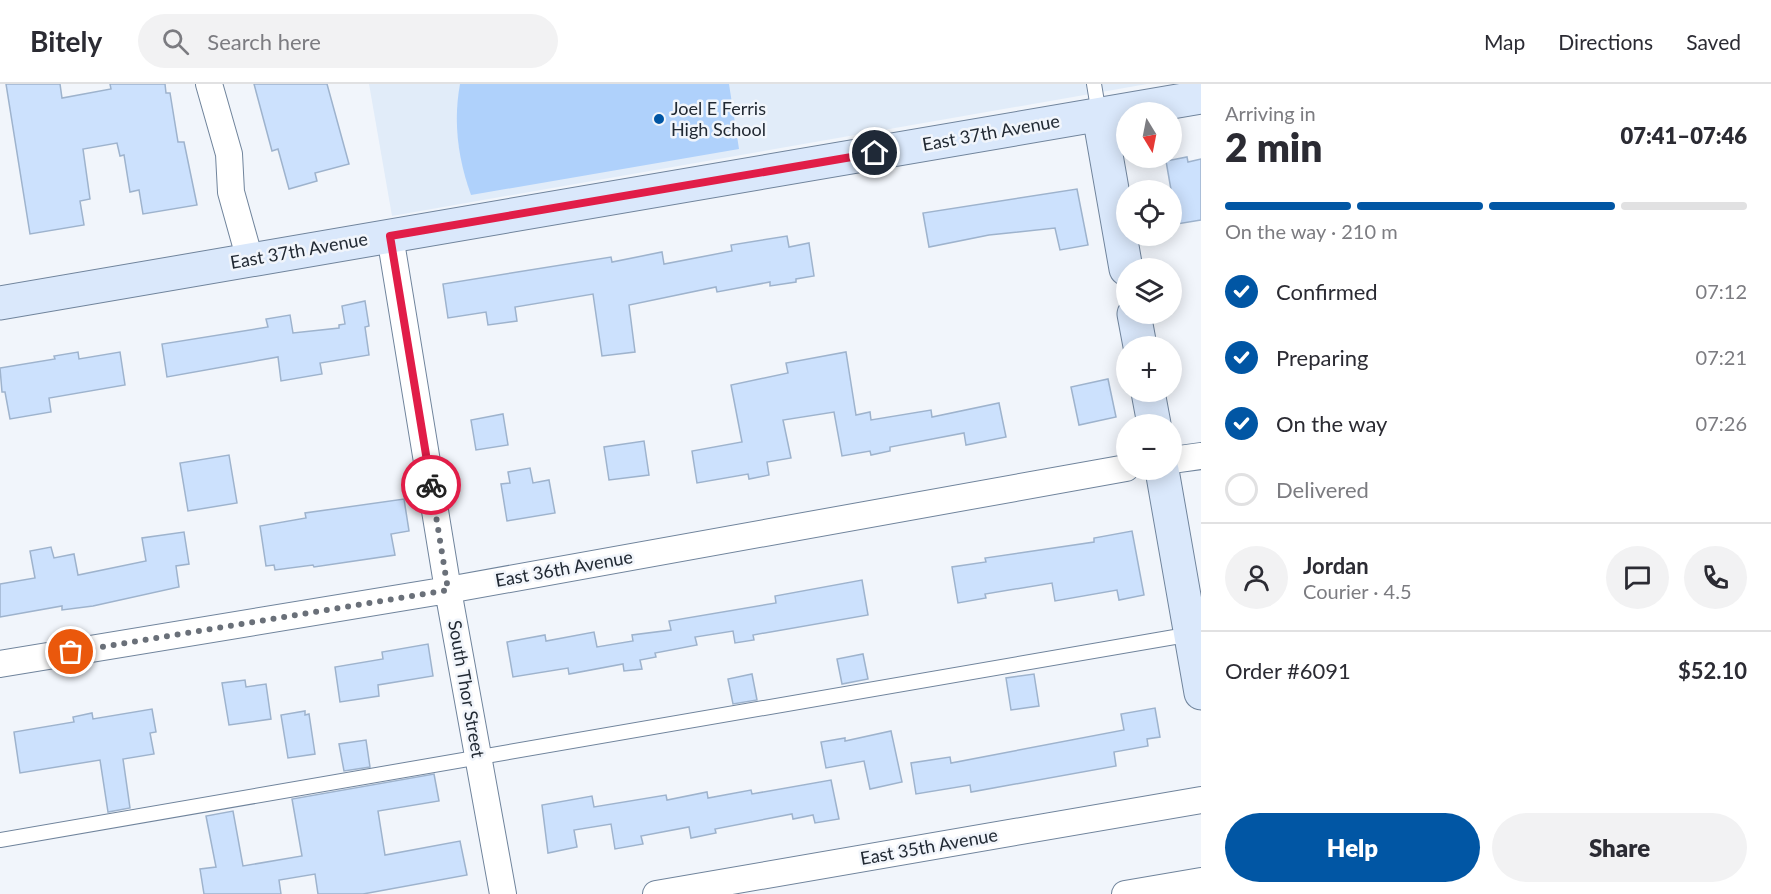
<!DOCTYPE html>
<html lang="en">
<head>
<meta charset="utf-8">
<style>
	:root { --surface:#fff; --page:#f2f2f3; --text:#2b2b33; --muted:#7c7c81; --line:#e1e1e2; --accent:#0156a4 }
	body { margin:0; font-family:Lato,sans-serif; background:var(--page); color:var(--text); height:100vh; display:flex; flex-direction:column; font-size:22px; white-space:nowrap }
	* { box-sizing:border-box; margin:0 }
	p { font-size:20px; color:var(--muted) }
	.icon { flex:none; width:33px; height:33px; fill:none; stroke:currentColor; stroke-width:2; stroke-linecap:round; stroke-linejoin:round }
	.map { position:relative; flex:1; overflow:hidden }
	.panel { display:flex; flex-direction:column; background:var(--surface); width:570px }
	.panel>* { flex:none }
	.needle { width:39px; rotate:170deg }
	.tools { position:absolute; left:1116px; top:18px; display:grid; gap:12px }
	.tools a { display:grid; place-items:center; width:66px; height:66px; border-radius:50%; background:var(--surface); box-shadow:0 3px 15px #0003; font-size:30px }
	.pin { position:absolute; display:grid; place-items:center; width:51px; height:51px; color:#fff; margin:-26px; border:3px solid #fff; border-radius:50%; box-shadow:0 2px 6px #0007 }
	.courier { position:absolute; display:grid; place-items:center; width:60px; height:60px; margin:-30px; border:4px solid #e11d48; border-radius:50%; background:#fff; color:#222; box-shadow:0 2px 8px #0007 }
	.head em { font-style:normal; font-weight:800 }
	.head div { display:flex; flex-direction:column-reverse }
	.head { display:flex; align-items:center; justify-content:space-between; height:102px; padding:0 24px }
	h1 { font-size:39px; font-weight:800; line-height:45px }
	.bar { display:grid; grid-template-columns:repeat(4,1fr); gap:9px 6px; align-content:center; height:72px; padding:0 24px }
	.bar i { height:8px; border-radius:4px; background:var(--line) }
	.bar .current { background:var(--accent) }
	.bar p { grid-column:span 4 }
	.line { display:flex; align-items:center; gap:15px; padding:0 24px; border-top:2px solid var(--line) }
	.line div { flex:1 }
	.round { display:grid; place-items:center; flex:none; width:63px; height:63px; border-radius:32px; background:var(--page) }
	ol { padding:0 24px; list-style:none }
	li { display:flex; align-items:center; gap:18px; height:66px }
	li p { margin-inline-start:auto }
	li .icon { padding:6px; border-radius:50%; background:var(--accent); color:#fff; stroke-width:4 }
	li:last-child { color:var(--muted) }
	li i { width:33px; height:33px; border:3px solid var(--line); border-radius:50% }
	.action { display:flex; gap:12px; margin-top:auto; padding:12px 24px }
	.action a { flex:1; height:69px; border-radius:36px; background:var(--accent); color:#fff; font-size:24px; font-weight:800; line-height:69px; text-align:center }
	.action a+a { background:var(--page); color:var(--text) }
	header { display:flex; align-items:center; gap:36px; box-sizing:border-box; height:84px; padding:0 30px; background:var(--surface); border-bottom:2px solid var(--line) }
	header strong { font-size:28px }
	nav { display:flex; gap:33px; margin-inline-start:auto; font-size:21px }
	.search { width:420px; height:54px; background:var(--page); display:flex; align-items:center; gap:15px; box-sizing:border-box; padding:0 21px; border-radius:33px; color:var(--muted); font-size:22px }
	main { display:flex; flex:1; min-height:0 }
	.map>svg:first-child { display:block }
</style>
</head>
<body>
<header>
<strong>Bitely</strong>
<div class="search"><svg class="icon" aria-label="search" viewBox="0 0 24 24"><circle cx="10" cy="10" r="6"/><path d="M15 15l6 6"/></svg>Search here</div>
<nav><a>Map</a><a>Directions</a><a>Saved</a></nav>
</header>
<main>
<div class="map">
<svg width="1201" height="810" viewBox="0 0 1201 810">
	<rect width="100%" height="100%" fill="#f1f5fb"/>
	<path fill="#e1ecf9" d="M369,0h778l-755,132z"/>
	<path fill="#afd1fb" d="M460,0h269l10,65 -268,46c-13,-36 -18,-73 -11,-111z"/>
	<path fill="#cce1fd" stroke="#9eb3cd" stroke-width="1.5" d="M6,0h54l2,14 49,-9 -1,-5h55l1,9h4l8,49h6l13,63 -54,9 -4,-24 -9,2 -6,-37 -4,1 -3,-13 -34,6 7,50 -10,2 4,24 -54,9z
		M254,0h73l22,80 -34,9 2,8 -28,8 -11,-40 -6,2z
		M1187,73l1,5 13,-3v61l-24,4 -11,-63z
		M1077,105l11,56 -28,5 -5,-22 -66,7 -60,12 -6,-34z
		M787,152l2,11 20,-4 5,33 -18,3v3l-26,4v-4l-53,10 -1,-5 -87,18 6,47 -33,4 -9,-62 -78,13 2,14 -29,4 -2,-13 -38,6 -5,-34 168,-27 1,5 50,-10 2,12 68,-13 -1,-6z
		M365,217l4,25 -4,1 4,28 -49,8 2,11 -41,7 -3,-24 -111,20 -5,-33 106,-17 -2,-8 24,-4 3,18 46,-5v-3l6,-1 -3,-18z
		M78,268l1,7 41,-7 5,33 -76,13 2,14 -41,7 -5,-27h-3l-2,-24 55,-9 -1,-3z
		M846,268l10,63 14,-3 1,8 60,-10 1,7 67,-14 7,34 -40,8 -2,-12 -74,14v4l-19,4 -1,-4 -28,5 -8,-44 -51,8 8,38 -24,4 2,13 -20,4 -1,-5 -51,9 -5,-32 50,-9 -11,-57 57,-12 -2,-10z
		M1108,295l8,38 -37,8 -8,-38z
		M503,330l5,31 -32,5 -5,-30z
		M644,357l5,34 -40,5 -5,-33z
		M229,371l8,48 -49,8 -8,-48z
		M530,384l3,15 16,-3 6,33 -48,8 -6,-37 9,-1 -2,-11z
		M404,415l5,32 -18,3 4,21 -81,12 -1,-2 -38,5 -1,-5 -8,1 -6,-40 46,-8 -1,-5z
		M1132,447l12,64 -25,5 -2,-10 -62,11 -3,-18 -67,11 1,4 -28,5 -6,-36 34,-5 -1,-4 109,-16v-4z
		M184,448l5,32 -13,2 3,21 -86,19 -31,4v-4l-62,11v-33l35,-6 -5,-27 21,-4 3,11 20,-4 4,21 68,-14 -4,-23z
		M862,496l6,35 -115,20 1,5 -19,3 -2,-12 -38,6 2,8 -42,8 1,4 -16,3 2,9 -18,2 -1,-7 -54,10 -1,-6 -55,9 -6,-35 38,-7 1,6 48,-9 3,15 36,-6 -1,-6 39,-5 -2,-9 107,-18 -1,-7z
		M428,560l5,32 -55,9 1,11 -39,6 -5,-35 48,-8 -1,-7z
		M863,570l5,25 -26,5 -5,-25z
		M752,590l5,26 -24,4 -5,-25z
		M1034,590l5,32 -28,4 -5,-32z
		M245,596l1,7 20,-3 5,35 -42,6 -7,-42z
		M1155,624l5,29 -13,2 1,7 -34,6 2,14 -145,26 -1,-7 -54,9 -5,-31 39,-6 1,6 173,-33 -3,-16z
		M152,625l4,23 -6,1 4,21 -31,5 7,49 -22,4 -8,-52 -80,13 -6,-41 60,-10 -1,-5 19,-4 1,6z
		M305,627v4l4,-1 6,40 -27,4 -7,-43z
		M891,647l11,51 -32,7 -6,-28 -38,7 -5,-26 24,-4v3z
		M366,656l4,27 -26,4 -5,-27z
		M434,690l5,27 -61,10 7,44 75,-14 7,34 -104,19h-45l-3,-20 -36,6 2,14h-77l-4,-25 16,-2 -10,-51 27,-5 10,55 59,-10 -10,-57z
		M831,696l8,39 -24,4 -2,-8 -20,4 -1,-5 -77,15 1,4 -25,5 -2,-11 -48,9 2,8 -28,5 -4,-25 -37,6 3,17 -29,6 -6,-48 50,-9 2,11 72,-12 1,5 40,-8 1,6 43,-8 1,4z"/>
	<g fill="none" stroke-linecap="round" stroke-linejoin="round">
		<defs>
			<path id="lane" d="M1094,0l5,30
				M0,756l1192,-206"/>
			<path id="street" d="M209,0l20,70 2,38 19,68
				M390,152l58,354 55,304
				M1172,376l29,-4
				M0,580l448,-74 678,-122
				M656,810l545,-94
				M1125,810l76,-13"/>
			<path id="secondary" d="M1099,31l27,154
				M0,219l1201,-206
				M1134,230l6,32
				M1148,308l6,32
				M1162,386l39,223"/>
		</defs>
		<use href="#lane" stroke="#70849c" stroke-width="16"/>
		<use href="#street" stroke="#70849c" stroke-width="28"/>
		<use href="#secondary" stroke="#70849c" stroke-width="35"/>
		<use href="#lane" stroke="#fff" stroke-width="14"/>
		<use href="#street" stroke="#fff" stroke-width="26"/>
		<use href="#secondary" stroke="#dae8fb" stroke-width="33"/>
	</g>
	<g fill="none" stroke-linecap="round" stroke-linejoin="round">
		<path stroke="#6a7079" stroke-width="6" stroke-dasharray="0 10.8" d="M71,568l377,-62 -17,-105"/>
		<path stroke="#e11d48" stroke-width="8" d="M431,401l-41,-249 485,-83"/>
	</g>
	<circle fill="#0156a4" stroke="#f1f5fb" stroke-width="2" cx="659" cy="35" r="6"/>
	<g text-anchor="middle" stroke-width="5" stroke-linejoin="round" paint-order="stroke">
		<g font-size="18" fill="#212933" stroke="#f1f5fb" text-anchor="start">
			<text x="671" y="31">Joel E Ferris<tspan x="671" dy="21">High School</tspan></text>
		</g>
		<g font-size="18" fill="#212933" stroke="#f1f5fb">
			<text transform="translate(991 49) rotate(-10)" y="6">East 37th Avenue</text>
			<text transform="translate(299 167) rotate(-10)" y="6">East 37th Avenue</text>
			<text transform="translate(564 485) rotate(-10)" y="6">East 36th Avenue</text>
			<text transform="translate(466 605) rotate(80)" y="6">South Thor Street</text>
			<text transform="translate(929 763) rotate(-10)" y="6">East 35th Avenue</text>
		</g>
	</g>
</svg>
<div class="tools">
<a><svg class="needle" viewBox="-14 -14 28 28"><path d="M0-13l5 13h-10z" fill="#e53935"/><path d="M0 13l5-13h-10z" fill="#7c7c81"/></svg></a>
<a><svg class="icon" aria-label="locate" viewBox="0 0 24 24"><circle cx="12" cy="12" r="6"/><path d="M12 2v4M12 18v4M2 12h4M18 12h4"/></svg></a>
<a><svg class="icon" aria-label="layers" viewBox="0 0 24 24"><path d="M12 4l9 5-9 5-9-5zM3 14l9 5 9-5"/></svg></a>
<a>+</a>
<a>−</a>
</div>
<div class="pin" style="left:71px;top:568px;background:#ea580c"><svg class="icon" aria-label="bag" viewBox="0 0 24 24"><path d="M5 8h14l-1 12H6zM9 8a3 3 0 0 1 6 0"/></svg></div>
<div class="pin" style="left:875px;top:69px;background:#1f2937"><svg class="icon" aria-label="home" viewBox="0 0 24 24"><path d="M3 11l9-7 9 7M6 9v11h12V9"/></svg></div>
<div class="courier" style="left:431px;top:401px"><svg class="icon" aria-label="bike" viewBox="0 0 24 24"><circle cx="6" cy="16" r="4"/><circle cx="18" cy="16" r="4"/><path d="M6 16l4-8h5l3 8M10 8l3 8H6M13 5h3"/></svg></div>
</div>
<section class="panel">
<div class="head"><div><h1>2 min</h1><p>Arriving in</p></div><em>07:41–07:46</em></div>
<div class="bar"><i class="current"></i><i class="current"></i><i class="current"></i><i></i><p>On the way · 210 m</p></div>
<ol>
<li><svg class="icon" aria-label="check" viewBox="0 0 24 24"><path d="M5 12l5 5 9-10"/></svg>Confirmed<p>07:12</p></li>
<li><svg class="icon" aria-label="check" viewBox="0 0 24 24"><path d="M5 12l5 5 9-10"/></svg>Preparing<p>07:21</p></li>
<li><svg class="icon" aria-label="check" viewBox="0 0 24 24"><path d="M5 12l5 5 9-10"/></svg>On the way<p>07:26</p></li>
<li><i></i>Delivered</li>
</ol>
<div class="line" style="height:108px"><a class="round"><svg class="icon" aria-label="person" viewBox="0 0 24 24"><circle cx="12" cy="8" r="4"/><path d="M4 21q1-7 8-7t8 7"/></svg></a><div><b>Jordan</b><p>Courier · 4.5</p></div><a class="round"><svg class="icon" aria-label="chat" viewBox="0 0 24 24"><path d="M4 5h16v11H9l-5 4z"/></svg></a><a class="round"><svg class="icon" aria-label="phone" viewBox="0 0 24 24"><path d="M5 4h4l2 5-3 2q2 4 5 5l2-3 5 2v4C11 20 4 13 5 4z"/></svg></a></div>
<div class="line" style="height:78px"><div>Order #6091</div><b>$52.10</b></div>
<div class="action"><a>Help</a><a>Share</a></div>
</section>
</main>
</body>
</html>
